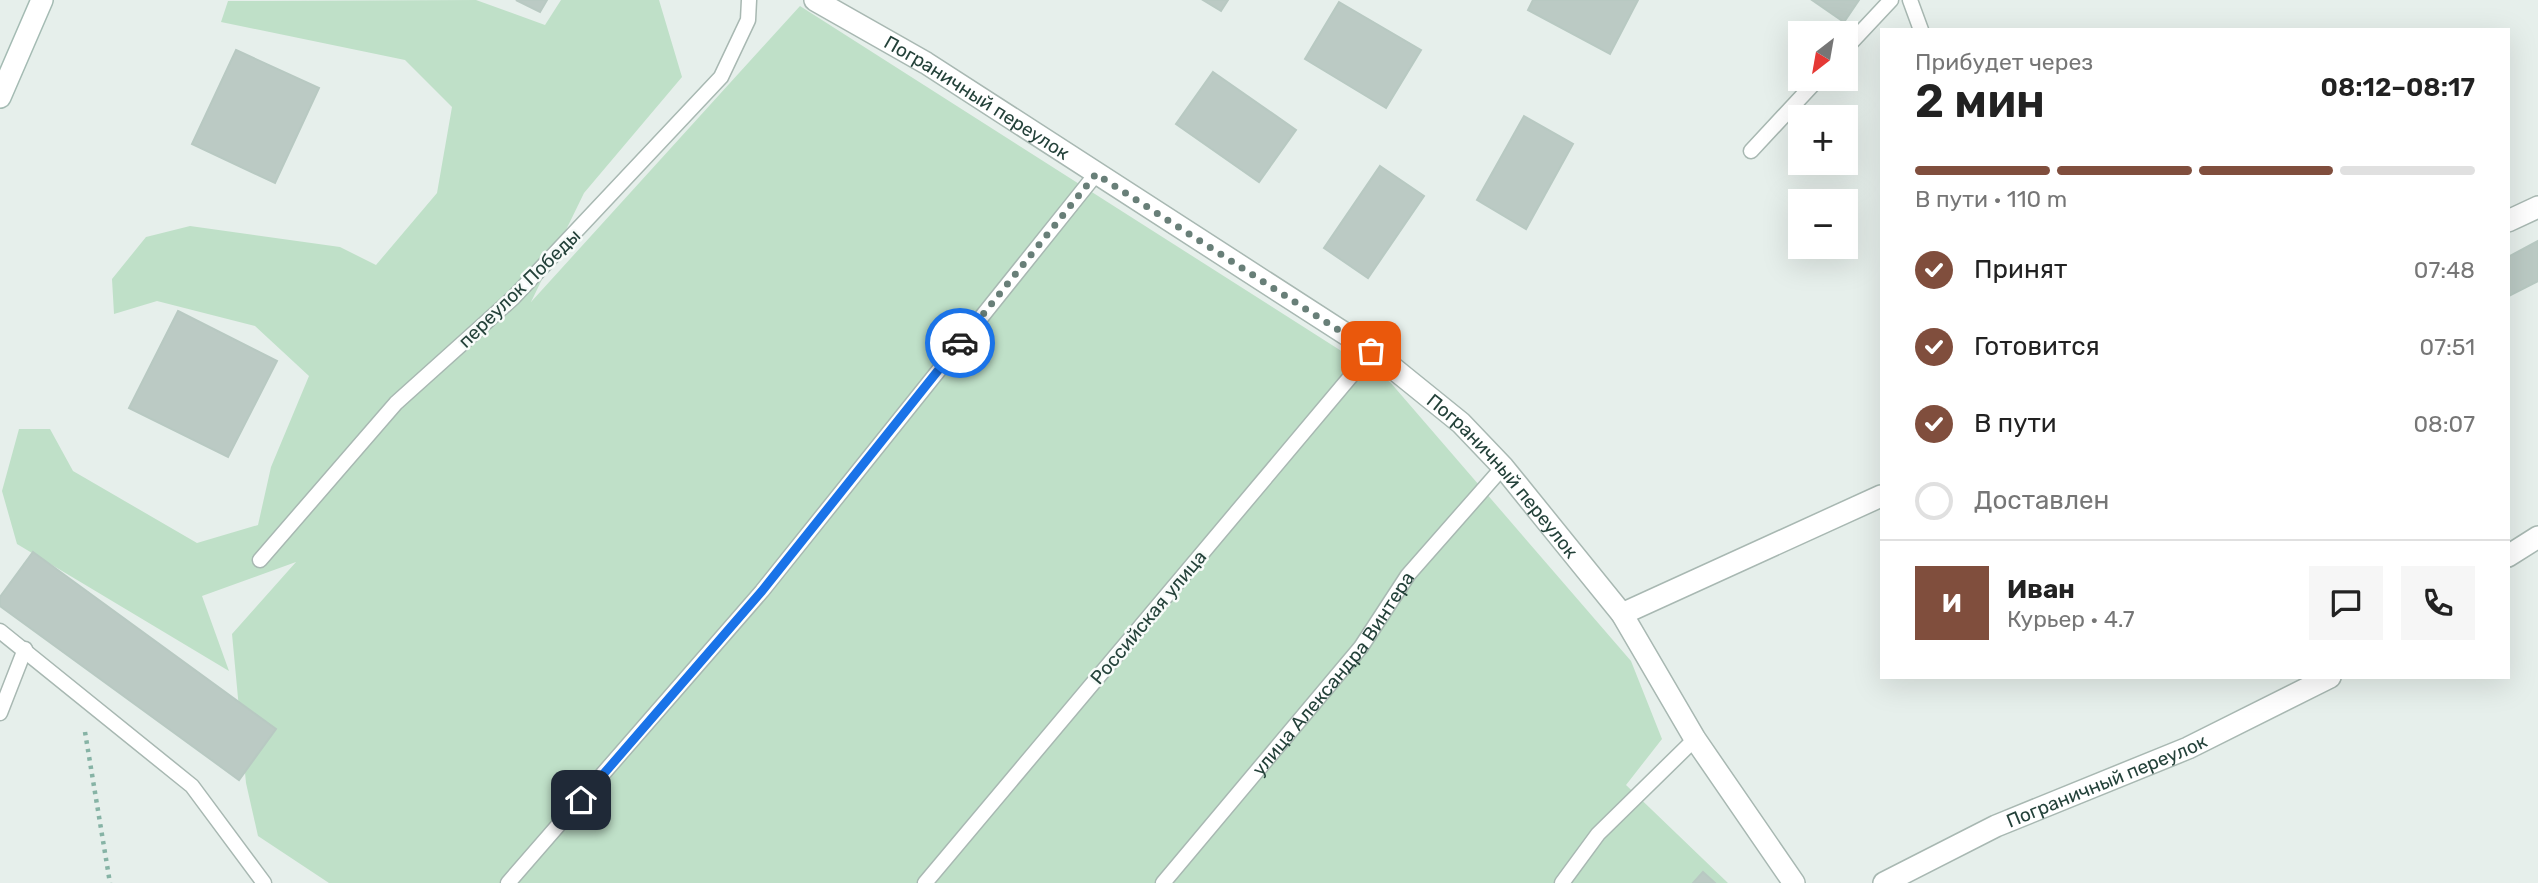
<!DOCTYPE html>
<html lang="ru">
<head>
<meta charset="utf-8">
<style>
	:root { --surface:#fff; --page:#f6f6f6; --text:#222; --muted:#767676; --line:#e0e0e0; --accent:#804e3d }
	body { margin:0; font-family:Rubik,sans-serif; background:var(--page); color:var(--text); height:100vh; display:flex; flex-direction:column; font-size:26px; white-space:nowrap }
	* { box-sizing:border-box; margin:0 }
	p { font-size:23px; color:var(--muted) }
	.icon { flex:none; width:38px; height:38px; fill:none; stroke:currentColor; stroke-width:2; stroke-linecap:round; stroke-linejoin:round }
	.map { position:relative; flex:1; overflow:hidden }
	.drawer { position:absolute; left:1880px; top:28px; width:630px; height:651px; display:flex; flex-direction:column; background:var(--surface); border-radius:0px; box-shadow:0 7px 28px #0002 }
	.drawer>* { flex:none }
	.needle { width:46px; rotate:211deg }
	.fabs { position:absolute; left:1788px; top:21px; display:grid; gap:14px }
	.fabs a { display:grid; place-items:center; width:70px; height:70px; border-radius:0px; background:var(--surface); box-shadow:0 7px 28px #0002; font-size:35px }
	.pin { position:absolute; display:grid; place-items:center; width:60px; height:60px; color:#fff; margin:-30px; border-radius:14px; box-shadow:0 4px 10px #0006 }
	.courier { position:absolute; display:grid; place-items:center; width:70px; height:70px; margin:-35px; border:5px solid #1a73e8; border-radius:50%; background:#fff; color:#222; box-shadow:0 2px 9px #0007 }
	.summary em { font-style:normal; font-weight:600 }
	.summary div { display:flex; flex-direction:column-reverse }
	.summary { display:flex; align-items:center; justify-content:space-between; height:119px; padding:0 35px }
	h1 { font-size:46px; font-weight:600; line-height:52px }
	.bar { display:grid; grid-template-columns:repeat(4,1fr); gap:10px 7px; align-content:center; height:84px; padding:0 35px }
	.bar i { height:9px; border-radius:5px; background:var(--line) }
	.bar .current { background:var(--accent) }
	.bar p { grid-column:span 4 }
	.line { display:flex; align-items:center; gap:18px; padding:0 35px; border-top:2px solid var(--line) }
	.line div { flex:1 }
	.round { display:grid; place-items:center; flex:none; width:74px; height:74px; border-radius:0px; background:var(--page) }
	ol { padding:0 35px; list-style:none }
	li { display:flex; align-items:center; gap:21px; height:77px }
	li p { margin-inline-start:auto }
	li .icon { padding:7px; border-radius:50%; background:var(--accent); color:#fff; stroke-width:4 }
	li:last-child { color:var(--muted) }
	li i { width:38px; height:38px; border:4px solid var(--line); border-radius:50% }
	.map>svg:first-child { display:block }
</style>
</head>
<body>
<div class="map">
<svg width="2538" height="883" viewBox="0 0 2538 883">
	<rect width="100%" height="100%" fill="#e6efeb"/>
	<path fill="#bfe0c8" d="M476,0l69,25 16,-25h98l23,77 -98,116 -53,109 269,-296 590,376 241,279 31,78 -36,46 102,98h-1399l-71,-47 -12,-53 -14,-149 64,-72 -94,34 27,75 -212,-127 -15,-53 17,-62h31l23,42 124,72 61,-18 13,-58 38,-91 -54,-50 -98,-25 -43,13 -2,-35 34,-42 44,-11 150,21 36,18 61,-72 15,-86 -47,-47 -184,-38 7,-21z"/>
	<path fill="#bbcac4" stroke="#b8c9c2" stroke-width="2" d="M516,0h31l-7,12z
		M1203,0h25l-7,11z
		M1533,0h105l-28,54 -82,-44z
		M1812,0h47l-15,22z
		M1339,2l82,48 -35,58 -81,-49z
		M236,50l83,38 -44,95 -83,-39z
		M1213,72l83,58 -37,52 -83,-58z
		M1524,116l49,28 -47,85 -49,-29z
		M1380,166l44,30 -56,82 -44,-30z
		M2538,241v40l-29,15 -1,-39z
		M178,311l99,50 -49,96 -99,-49z
		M33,552l243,177 -37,51 -239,-174v-9z
		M1703,872l12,11h-22z"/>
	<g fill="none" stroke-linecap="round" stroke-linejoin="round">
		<defs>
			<g id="lane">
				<path d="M1910,0l11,30"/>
				<path d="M1846,48l45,-48"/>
				<path d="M1751,151l67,-72"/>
				<path d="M260,560l136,-157 117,-105 208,-221 27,-57 1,-20"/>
				<path d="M0,631l192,155 72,97"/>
				<path d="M0,713l25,-64"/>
				<path d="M508,883l254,-292 334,-417"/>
				<path d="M925,883l447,-532"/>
				<path id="s1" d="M1163,883l198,-236 47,-72 95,-108"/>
				<path d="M1562,883l36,-49 97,-95"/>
			</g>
			<g id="street">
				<path id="s2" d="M815,0l111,63 446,288 89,72 42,44 119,147 73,125 99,144"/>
				<path d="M2508,221l30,-14"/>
				<path d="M2508,556l30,-19"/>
				<path d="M1622,614l259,-118"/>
				<path id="s3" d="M1884,883l112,-57 192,-78 142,-71"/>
			</g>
			<path id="secondary" d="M0,97l42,-97"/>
		</defs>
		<use href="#lane" stroke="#a8b8b2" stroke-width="17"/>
		<use href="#street" stroke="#a8b8b2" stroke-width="24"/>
		<use href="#secondary" stroke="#a4bbb3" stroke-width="24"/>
		<path stroke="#86b3a5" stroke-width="4.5" stroke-dasharray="3.5 5" stroke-linecap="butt" d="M85,732l25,151"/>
		<use href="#lane" stroke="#fff" stroke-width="14"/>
		<use href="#street" stroke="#fff" stroke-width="21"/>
		<use href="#secondary" stroke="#fff" stroke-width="21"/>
	</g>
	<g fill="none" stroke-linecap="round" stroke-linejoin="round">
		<path stroke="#687f78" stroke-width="7" stroke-dasharray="0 12.6" d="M960,343l136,-169 275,177"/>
		<path stroke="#1a73e8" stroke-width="9" d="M581,800l181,-209 198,-248"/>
	</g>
	<g text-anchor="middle" stroke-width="5" stroke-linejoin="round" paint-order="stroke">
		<g font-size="19" fill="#24423a" stroke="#f7fbf9">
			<text dy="7" stroke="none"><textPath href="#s2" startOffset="189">Пограничный переулок</textPath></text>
			<text transform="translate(519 288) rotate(-44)" y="7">переулок Победы</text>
			<text dy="7" stroke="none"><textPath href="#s2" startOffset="840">Пограничный переулок</textPath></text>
			<text transform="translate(1148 617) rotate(-50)" y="7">Российская улица</text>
			<text dy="7" stroke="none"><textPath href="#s1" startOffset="270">улица Александра Винтера</textPath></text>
			<text dy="7" stroke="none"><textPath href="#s3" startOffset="245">Пограничный переулок</textPath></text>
		</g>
	</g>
</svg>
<div class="fabs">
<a><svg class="needle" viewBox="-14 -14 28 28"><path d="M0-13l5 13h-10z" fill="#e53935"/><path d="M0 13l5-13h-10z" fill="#767676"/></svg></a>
<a>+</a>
<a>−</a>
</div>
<div class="pin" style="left:1371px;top:351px;background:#ea580c"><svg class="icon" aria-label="bag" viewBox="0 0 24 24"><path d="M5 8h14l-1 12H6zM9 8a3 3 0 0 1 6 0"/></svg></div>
<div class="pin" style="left:581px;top:800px;background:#1f2937"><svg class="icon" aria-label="home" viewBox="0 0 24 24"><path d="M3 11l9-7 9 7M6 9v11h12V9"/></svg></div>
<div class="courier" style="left:960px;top:343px"><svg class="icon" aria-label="car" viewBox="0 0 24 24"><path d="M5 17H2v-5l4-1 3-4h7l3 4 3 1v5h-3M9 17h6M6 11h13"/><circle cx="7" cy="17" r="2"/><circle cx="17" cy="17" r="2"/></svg></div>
<section class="drawer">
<div class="summary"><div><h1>2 мин</h1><p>Прибудет через</p></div><em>08:12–08:17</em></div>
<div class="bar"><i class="current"></i><i class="current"></i><i class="current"></i><i></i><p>В пути · 110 m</p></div>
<ol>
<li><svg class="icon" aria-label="check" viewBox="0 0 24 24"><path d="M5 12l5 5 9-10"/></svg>Принят<p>07:48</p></li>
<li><svg class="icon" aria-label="check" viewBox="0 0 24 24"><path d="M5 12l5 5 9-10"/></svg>Готовится<p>07:51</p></li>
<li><svg class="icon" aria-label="check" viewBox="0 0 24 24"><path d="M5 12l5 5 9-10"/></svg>В пути<p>08:07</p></li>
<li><i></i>Доставлен</li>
</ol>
<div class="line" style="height:126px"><b class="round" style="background:var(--accent);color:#fff">И</b><div><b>Иван</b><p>Курьер · 4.7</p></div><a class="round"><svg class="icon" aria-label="chat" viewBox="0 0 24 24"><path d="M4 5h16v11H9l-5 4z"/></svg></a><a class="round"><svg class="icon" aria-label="phone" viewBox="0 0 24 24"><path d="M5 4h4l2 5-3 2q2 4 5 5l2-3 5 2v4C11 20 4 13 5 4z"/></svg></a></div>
</section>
</div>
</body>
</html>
